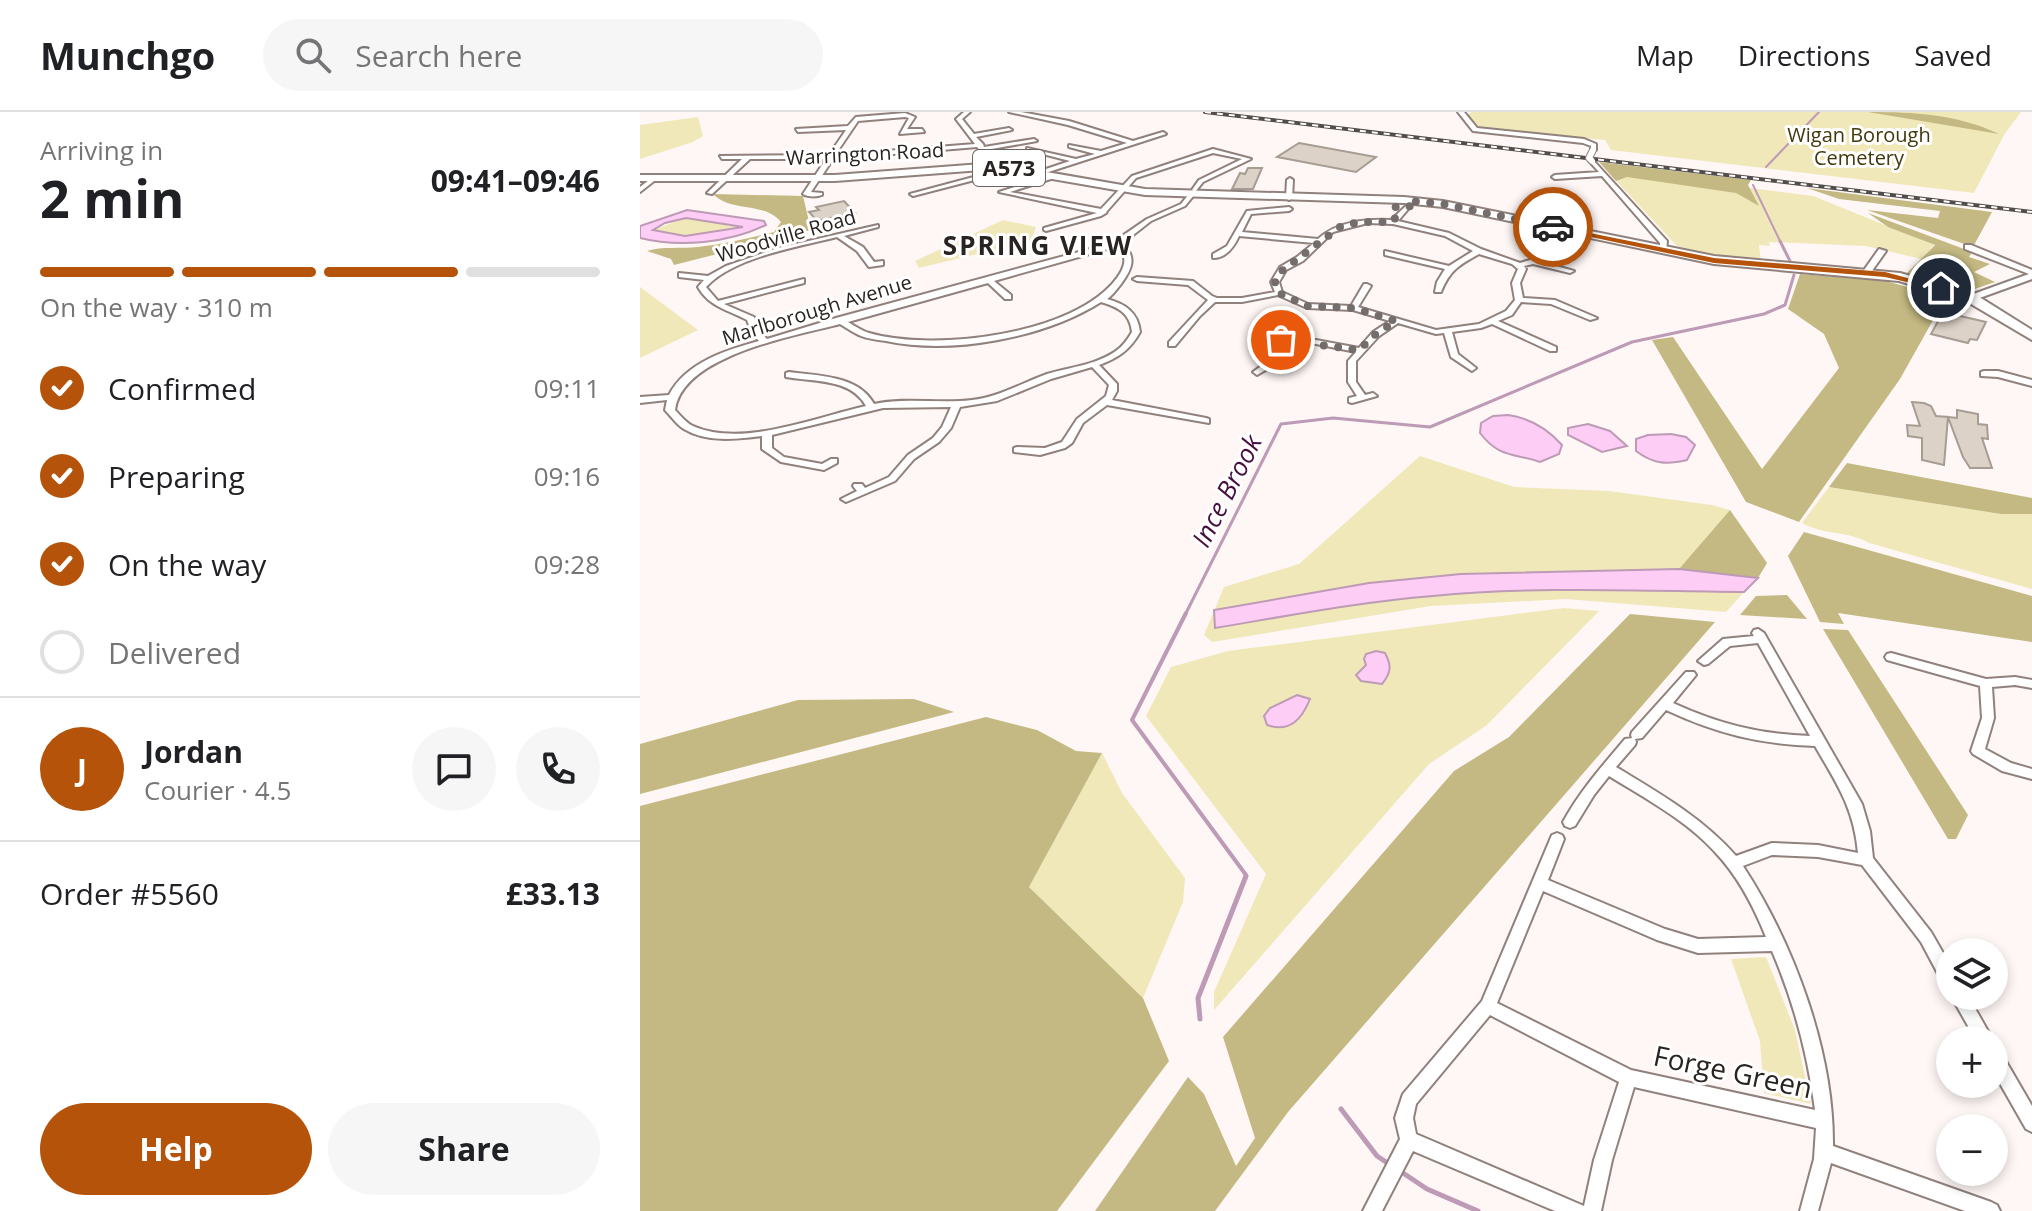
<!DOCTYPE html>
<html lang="en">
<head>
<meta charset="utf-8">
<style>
	:root { --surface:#fff; --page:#f6f6f6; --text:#202124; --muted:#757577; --line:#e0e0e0; --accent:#b45309 }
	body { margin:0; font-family:"Open Sans",sans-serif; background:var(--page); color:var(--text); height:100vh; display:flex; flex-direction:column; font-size:30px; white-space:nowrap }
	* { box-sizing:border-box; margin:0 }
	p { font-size:26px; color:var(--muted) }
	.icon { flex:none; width:44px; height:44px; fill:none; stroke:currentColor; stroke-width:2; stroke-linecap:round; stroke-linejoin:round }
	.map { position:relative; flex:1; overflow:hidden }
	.panel { display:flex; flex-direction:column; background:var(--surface); width:640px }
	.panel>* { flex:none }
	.fabs { position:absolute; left:1296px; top:826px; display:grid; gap:16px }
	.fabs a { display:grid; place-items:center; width:72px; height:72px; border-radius:50%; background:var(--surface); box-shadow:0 4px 12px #0003; font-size:40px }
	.pin { position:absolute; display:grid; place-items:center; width:68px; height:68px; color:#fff; margin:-34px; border:4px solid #fff; border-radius:50%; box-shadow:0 2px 8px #0007 }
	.courier { position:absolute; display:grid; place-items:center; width:80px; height:80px; margin:-40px; border:6px solid #b45309; border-radius:50%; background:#fff; color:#222; box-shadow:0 2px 10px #0007 }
	.overview em { font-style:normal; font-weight:700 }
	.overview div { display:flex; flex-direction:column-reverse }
	.overview { display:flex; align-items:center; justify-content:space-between; height:136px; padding:0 40px }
	h1 { font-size:52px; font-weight:700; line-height:60px }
	.bar { display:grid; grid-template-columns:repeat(4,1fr); gap:12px 8px; align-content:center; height:96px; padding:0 40px }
	.bar i { height:10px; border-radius:6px; background:var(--line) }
	.bar .on { background:var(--accent) }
	.bar p { grid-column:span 4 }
	.line { display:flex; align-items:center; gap:20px; padding:0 40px; border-top:2px solid var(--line) }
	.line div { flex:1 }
	.round { display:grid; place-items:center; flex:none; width:84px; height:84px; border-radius:42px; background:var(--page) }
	ol { padding:0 40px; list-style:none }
	li { display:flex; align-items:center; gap:24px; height:88px }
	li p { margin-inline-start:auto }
	li .icon { padding:8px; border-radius:50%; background:var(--accent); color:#fff; stroke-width:4 }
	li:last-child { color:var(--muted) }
	li i { width:44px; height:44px; border:4px solid var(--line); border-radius:50% }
	.cta { display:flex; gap:16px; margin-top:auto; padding:16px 40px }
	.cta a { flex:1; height:92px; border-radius:48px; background:var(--accent); color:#fff; font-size:32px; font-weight:700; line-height:92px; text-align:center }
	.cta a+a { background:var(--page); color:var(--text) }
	header { display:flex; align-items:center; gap:48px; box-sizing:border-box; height:112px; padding:0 40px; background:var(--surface); border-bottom:2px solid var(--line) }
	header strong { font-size:38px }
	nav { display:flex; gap:44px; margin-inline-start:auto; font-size:28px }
	.search { width:560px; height:72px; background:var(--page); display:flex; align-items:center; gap:20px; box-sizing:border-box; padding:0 28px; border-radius:44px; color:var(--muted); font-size:30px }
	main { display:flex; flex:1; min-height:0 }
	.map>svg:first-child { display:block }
</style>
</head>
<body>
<header>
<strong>Munchgo</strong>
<div class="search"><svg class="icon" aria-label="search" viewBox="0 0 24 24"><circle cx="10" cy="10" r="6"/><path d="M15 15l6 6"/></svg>Search here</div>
<nav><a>Map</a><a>Directions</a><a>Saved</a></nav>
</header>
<main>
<section class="panel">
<div class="overview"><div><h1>2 min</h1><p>Arriving in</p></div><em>09:41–09:46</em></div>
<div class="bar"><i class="on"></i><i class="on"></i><i class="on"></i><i></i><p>On the way · 310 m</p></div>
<ol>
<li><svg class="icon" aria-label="check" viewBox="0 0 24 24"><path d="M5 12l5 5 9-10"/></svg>Confirmed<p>09:11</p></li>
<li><svg class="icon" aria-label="check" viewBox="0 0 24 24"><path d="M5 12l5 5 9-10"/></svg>Preparing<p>09:16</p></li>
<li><svg class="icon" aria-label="check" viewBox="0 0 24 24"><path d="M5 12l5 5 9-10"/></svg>On the way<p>09:28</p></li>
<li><i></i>Delivered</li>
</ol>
<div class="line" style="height:144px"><b class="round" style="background:var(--accent);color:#fff">J</b><div><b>Jordan</b><p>Courier · 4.5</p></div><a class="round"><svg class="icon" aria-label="chat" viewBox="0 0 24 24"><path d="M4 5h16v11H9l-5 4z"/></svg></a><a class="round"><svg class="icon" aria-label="phone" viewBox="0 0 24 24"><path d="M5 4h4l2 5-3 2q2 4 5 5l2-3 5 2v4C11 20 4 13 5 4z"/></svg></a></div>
<div class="line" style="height:104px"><div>Order #5560</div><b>£33.13</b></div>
<div class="cta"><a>Help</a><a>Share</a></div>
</section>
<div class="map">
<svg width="1392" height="1099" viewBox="0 0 1392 1099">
	<rect width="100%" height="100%" fill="#fef7f5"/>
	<path fill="#f1e8ba" d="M832,0h549l-17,23 -30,58 -363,-43 -6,-10 -128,-11 -10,-14z
		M58,5l5,19 -10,6 -53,17v-34z
		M966,58l207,26 121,49 -13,14 -55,-13 -97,-4 1,4 -11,-1 2,17 -30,-2 -54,-14z
		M46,106l58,8 -59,10 -33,-6z
		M363,108l33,7 -5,14 -112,27 -4,-7z
		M0,175l58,43 -58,28z
		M780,344l94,31 95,4 103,14 18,5 -51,59 -218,5 -246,36v18c72,-12 145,-26 218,-32 103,-10 207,-5 311,-4l-18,20 -160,-13 -135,7 -219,36 -8,-7 20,-48 75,-23z
		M1189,375l172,27h31v75l-163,-46c-26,-14 -40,-6 -67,-20z
		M924,496l35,3 -112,114 -58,39 -215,246v-18l52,-118 -120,-158 25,-49 57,-16z
		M462,641l20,40 63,85 -2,24 -40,96 -114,-111z
		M1126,845l29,73 16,74 -47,-11 -4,-52 -29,-82z"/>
	<path fill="#c4b982" d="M1228,0c46,0 89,2 131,22z
		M959,50l152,18 -3,5 11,21 -23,-13 -109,-16 -11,4z
		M1167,76l185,24 -19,35 -106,-37 71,8 2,-7 -101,-12z
		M73,82l90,2 8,34 -137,35 -3,-6 -24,-8c15,-5 34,-2 51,-4 26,-3 51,-9 76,-15l7,-10c-18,-21 -49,-9 -68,-28z
		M1228,101l104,39 -3,5 21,7 -16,8 21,10 -26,9 -65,-15 31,-31 -47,-18z
		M1160,162l85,7 61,16 -46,82 -101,143 -53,-20 -94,-162 21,-3 89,132 77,-101 -15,-34 -36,-25z
		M1207,351l185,35v16h-31l-172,-27z
		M1090,398l37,53 -9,15 -79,-9z
		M1164,420l228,64v46l-194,-29 6,11 -24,-2 -32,-66z
		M1147,483l20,24 -67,-4 16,-19z
		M990,502l85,8 -427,490 -73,99h-120l93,-134 16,17 32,72 19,-28 -32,-101 231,-266 55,-34z
		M1183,517l25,1 120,185 -12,24h-8z
		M274,587l40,13 -314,82v-50l158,-44z
		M346,605l51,13 39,21 26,2 -73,134 114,111 26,63 -112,150h-417v-405z"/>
	<path fill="#fdcdf5" stroke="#bd9ab5" stroke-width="2" fill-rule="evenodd" d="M47,98l77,11 2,4c-37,18 -87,23 -126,13v-12zM46,106l57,9 -58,9 -32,-6 12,-7z
		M868,303c21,3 40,14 54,30l-3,9 -19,8c-26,-9 -41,-4 -60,-29l1,-10 12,-7z
		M948,312l22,7 17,15 -25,6 -34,-17v-7z
		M1031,322l15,3 9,8 -8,15c-20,5 -34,4 -51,-9v-12l12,-4z
		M1039,457l79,9 -14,14c-104,-1 -208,-6 -311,4 -74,6 -146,20 -218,32l-1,-18 155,-27 92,-9z
		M736,539l9,2c7,13 6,20 -3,31l-21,-3 -5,-6 10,-10 -2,-6 2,-5z
		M657,583l13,4c-8,20 -20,34 -43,26l-3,-9 6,-8z"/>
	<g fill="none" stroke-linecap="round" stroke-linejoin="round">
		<path stroke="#bd9ab5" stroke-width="2" d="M1126,55l53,-55
			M1113,73l28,58"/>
		<path stroke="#bd9ab5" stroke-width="3" d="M1140,129l11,22
			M545,503l96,-191 52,-6 97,9 202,-85 132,-28 21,-9 9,-30"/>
		<path stroke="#bd9ab5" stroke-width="4" d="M546,501l-54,107 114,155 -1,3"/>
		<path stroke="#bd9ab5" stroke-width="5" d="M560,907l-2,-21 48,-122
			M701,997l36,47 12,8
			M760,1059l27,18 51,22"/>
	</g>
	<path fill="#ddd2c7" stroke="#a79c92" stroke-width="2" d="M659,31l77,14 -20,15 -79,-15z
		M608,56h14l-9,21h-21l8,-16 5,1z
		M204,89l11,12 -38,8 -8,-9 10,-2 -3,-3z
		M1303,200l43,10 -9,18 -7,-1 -2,4 -37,-9z
		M1272,290l12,1 7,3 5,10 12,1 -4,48 -22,-5v-22l-14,-2 -1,-11 13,1z
		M1317,298l21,4v10l9,1 1,14 -6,-1 10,30h-22l-7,-11 -15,-40 9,1z"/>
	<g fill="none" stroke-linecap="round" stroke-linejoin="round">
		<defs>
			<path id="street" d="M324,0h6l-8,7 12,15 35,-6 3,2 -36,7 7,7 1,3 50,-8 3,2 -51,9 12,16 -3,2 -18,-21 -144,12 -22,33 11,1v2c-5,2 -15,2 -19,-1l23,-35h-76l-38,35 -5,-1 35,-34h-20l-2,-3 109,-1 17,-25 -48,2 -2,-3 52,-3 8,-9 49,-4 10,4 -8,12h15l2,3 -24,2 9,-16 -4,-1 -47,4 -23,34 140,-11 -19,-25z
				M369,0h12l48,9 64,20 30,-9 3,2 -130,42 -2,-1v-2l36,-12 -43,-11v-2l49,11 19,-5 -26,-7v-2l32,6 26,-8 -59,-18z
				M818,0h6l13,16 107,11 12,5v6l-5,1v-5l-8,-3 -110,-12z
				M573,37l38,10 -48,23 -8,10 -3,-2 7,-10 43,-21 -29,-6 -77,25 -29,33 -1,2 -5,3 -55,15 -2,-1v-2l53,-15 -98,-21 53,-17 3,2 -1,1 -44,14 91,17 31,-33z
				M952,47l75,82 -1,10h-6v-8l-58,-67 -47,3 -3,-2 3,-2 44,-3 -10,-11z
				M371,55l3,2 -1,1 -100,26 -3,-2z
				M13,65l5,1 -18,14v-5z
				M650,66l3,2 -1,18 -3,2 -3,-2 1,-18z
				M549,82l5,1 -9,11 -34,15 -28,22c14,15 9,26 -2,41 -5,6 -8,11 -14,15 18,5 31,13 33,33 -10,18 -22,26 -41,33l18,19v7l-5,9 94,18 3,1v4l-102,-18 -24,18 -11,20 -7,5 -25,7 -26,-3v-4l3,-1 28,1 17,-6 15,-23 29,-23 3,-11 -17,-18 -41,12 -54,22 -37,6 -9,21 -12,14 -25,17 -19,22 -49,21 -5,-3 16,-8 -4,-5 1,-2h8l3,4 24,-11 19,-22 25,-17 9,-11 9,-20 -68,1 -111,27v13l12,9 38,7 9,-5h6v4l-13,7 -43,-8 -19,-13v-13c-25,3 -55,7 -78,-7 -7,-4 -13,-13 -19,-19l2,-10 -27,3v-6l29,-2c17,-33 58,-45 90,-54l-7,-8 -5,-13c-18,-10 -38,-13 -49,-33l6,-7 -25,-3v-4l29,3 18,-10 52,-18 100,-23v2l-34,9 19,11 11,15 9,-1v4l-14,2 -12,-16 -20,-14c-39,10 -104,20 -131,50l12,14 86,-22v4l-80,21 30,13 6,15 7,7 69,-21 276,-75 35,-24 34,-15zM478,134c10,11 7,21 -1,32 -42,57 -183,74 -248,55 -7,-2 -14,-7 -21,-11l140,-39 17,16h6v-4l-17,-14zM461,190c17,5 29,11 31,30 -4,7 -9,14 -16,19 -20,14 -46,16 -69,23 -25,9 -48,23 -75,26 -33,4 -66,-3 -98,4 -16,-29 -56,-28 -85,-32l-3,1v4c27,5 65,1 80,29 -50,11 -124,42 -173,20 -7,-3 -13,-11 -18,-16 7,-55 120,-74 165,-86 7,4 14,9 21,12 8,3 17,4 25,5 66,14 158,-3 215,-39z
				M766,94l3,2 -11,13 51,12 32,16 39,14 10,-3 16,-18h6v4l-14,15 36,10 -4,2 -37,-9 -9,2 2,3 -6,14 3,15 32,2 42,18 -7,2 -39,-16 -30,-2 -9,13 -14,6 58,26v4h-6l-58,-27 -11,4 -29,4 6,22 18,14 -4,3 -21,-14 -7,-24 -8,1 -38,-11 -19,13 -23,25v21l9,13 8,-2 4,3 -25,7 -3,-1v-4l8,-2 -9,-14v-21l8,-9 -40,-8 -32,-1 -10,22 -17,10 -4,-3 14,-10 9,-19 -12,-3 4,-2 48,2 43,8 14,-16 17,-11 -37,-11 -46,-2 -29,-13 -36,7h-27l-15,14 -25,30h-6v-4l39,-42 -20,-15 -51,-4 -4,-2 4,-2 56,4 19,15 5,2h25l33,-6 -4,-10 9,-15 17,-10 17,-14 -75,-7c-5,11 -13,22 -26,22v-4l14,-8 20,-35 42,-4 3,2 -3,2 -38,3 -9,18 76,7c20,-18 48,-20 73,-19zM728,111l25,1 52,12 28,15 -24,15 -64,-15v4l60,14 -8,13 -2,10h6c9,-22 18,-27 38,-38l33,10 6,5 -6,14 3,17 -9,11 -27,13 -43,6 -78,-23 13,-21 -4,-2h-3l-13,22 -43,-2 -26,-12 -3,-10 7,-12 17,-9 30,-29z
				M1325,133h6l61,25v9l-58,21h-6v-4l61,-22 -64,-25z
				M1239,137l7,2 -17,24h-6l-1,-2z
				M1344,259h14l34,9v6l-34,-9 -17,-1v-4z
				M1118,517l6,4 98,171 8,27 3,27 58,74 19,33v22l-6,-2 -23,-43 -59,-77 -44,-8 -46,-2 -29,11c51,78 91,186 90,280l158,56 6,3 3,6h-35l-134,-48 -13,48h-18l14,-52 2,-31 -182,-41 -22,73 -11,51h-46l-142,-60 -31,60h-19l37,-72 -5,-21 8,-24 79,-93 70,-166 5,-2 5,2 2,4 -16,41 117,49 33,10 68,-2c-12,-30 -28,-61 -51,-85 -29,-32 -69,-53 -106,-76l-15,19 -19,31 -5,2 -5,-2 -2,-4c17,-31 40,-57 62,-83l7,-1 -1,-3 1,-3 54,-60h8l2,3 -23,28c46,21 85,31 137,33l-52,-93 -28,3 -22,18 -4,1 -6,-4 25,-22 31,-3 -2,-3 2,-3zM1026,598c51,24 94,34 149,36 22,38 39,62 43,107l-40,-8 -46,-2 -36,13c-33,-38 -77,-63 -120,-89l19,-22 1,-3 -1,-3 7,-1zM903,779l114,49 41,13 74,-2c22,51 36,105 43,159l-184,-40 -134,-67zM850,903l129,67 -25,78 -10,46 -168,-72 -3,-16 3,-14z
				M1251,541l95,26 29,-2 17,3v8l-17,-3 -23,2 2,31 -9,31 26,14 21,6v10l-30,-8 -29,-17 -2,-3 11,-33 -2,-32 -93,-26 -2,-3 2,-3z
				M1311,884h17l25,44h-17z
				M1354,937l6,2 32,55v26l-6,-3 -32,-56z"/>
			<path id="primary" d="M355,51l150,26 259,8 39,4 271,55 186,17 76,22 56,35v10l-66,-39 -67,-20 -185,-17 -271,-57 -39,-4 -259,-8 -150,-26 -160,12h-195v-6h195z"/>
		</defs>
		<use href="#street" stroke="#90817d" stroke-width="4"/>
		<use href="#primary" stroke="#90817d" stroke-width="4"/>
		<use href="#street" fill="#fff" fill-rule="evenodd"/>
		<use href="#primary" fill="#fff" fill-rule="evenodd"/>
		<defs>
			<path id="rail" d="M565,0l827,100"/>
		</defs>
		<use href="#rail" stroke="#524c4a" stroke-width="4"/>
		<use href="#rail" stroke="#fff" stroke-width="2" stroke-dasharray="6" stroke-linecap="butt"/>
		<defs>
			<path id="street-bridge" d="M952,49l-3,-3 4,-8"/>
		</defs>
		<use href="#street-bridge" stroke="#90817d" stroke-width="8" stroke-linecap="butt"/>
		<use href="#street-bridge" stroke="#fff" stroke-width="6"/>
	</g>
	<path fill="#b45309" d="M910,113l164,33 171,14 60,16 -4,2 -56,-13 -171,-14 -161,-34z"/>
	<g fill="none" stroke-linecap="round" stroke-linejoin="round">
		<path stroke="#746d6b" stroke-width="8" stroke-dasharray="0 14.4" d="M641,228l78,10 17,-16 20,-13 -43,-13 -46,-2 -28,-13 -4,-11 4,-9 61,-46 18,-5h35l4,-7 -3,-8h15l3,-4 -3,-2 34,3 110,23"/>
	</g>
	<g text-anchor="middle" stroke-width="6" stroke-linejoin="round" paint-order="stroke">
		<g font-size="20" fill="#41380b" stroke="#fff">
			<text x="1219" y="30">Wigan Borough<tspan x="1219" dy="23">Cemetery</tspan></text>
		</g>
		<g font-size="20" fill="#292321" stroke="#fff">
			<text transform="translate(225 42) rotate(-3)" y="7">Warrington Road</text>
			<text transform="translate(146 124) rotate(-16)" y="7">Woodville Road</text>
			<text transform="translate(177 198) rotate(-17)" y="7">Marlborough Avenue</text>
		</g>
		<rect fill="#fff" stroke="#696564" stroke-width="2" x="333" y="38" width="72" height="36" rx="6"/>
		<g font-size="22" font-weight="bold" fill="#292321">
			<text x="369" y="64">A573</text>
		</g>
		<g font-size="26" font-weight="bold" letter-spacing="2" fill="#292321" stroke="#fff">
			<text x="398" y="143">SPRING VIEW</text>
		</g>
		<g font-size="26" font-style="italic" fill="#460f40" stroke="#fff">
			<text transform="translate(587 379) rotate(-63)" y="9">Ince Brook</text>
		</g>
		<g font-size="28" fill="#292321" stroke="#fff">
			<text transform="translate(1093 960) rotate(12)" y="10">Forge Green</text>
		</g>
	</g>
</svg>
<div class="fabs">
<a><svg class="icon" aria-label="layers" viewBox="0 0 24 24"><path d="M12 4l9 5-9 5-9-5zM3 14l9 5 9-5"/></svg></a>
<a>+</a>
<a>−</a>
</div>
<div class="pin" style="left:641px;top:228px;background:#ea580c"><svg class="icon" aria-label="bag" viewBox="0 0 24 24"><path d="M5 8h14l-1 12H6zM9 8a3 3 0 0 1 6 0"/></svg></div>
<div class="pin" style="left:1301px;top:176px;background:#1f2937"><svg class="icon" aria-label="home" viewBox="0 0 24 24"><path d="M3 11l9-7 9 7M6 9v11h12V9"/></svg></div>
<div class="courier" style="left:913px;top:115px"><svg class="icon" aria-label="car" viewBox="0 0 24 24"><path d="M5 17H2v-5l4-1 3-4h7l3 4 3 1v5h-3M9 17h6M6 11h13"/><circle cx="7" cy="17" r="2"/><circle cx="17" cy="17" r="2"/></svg></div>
</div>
</main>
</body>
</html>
